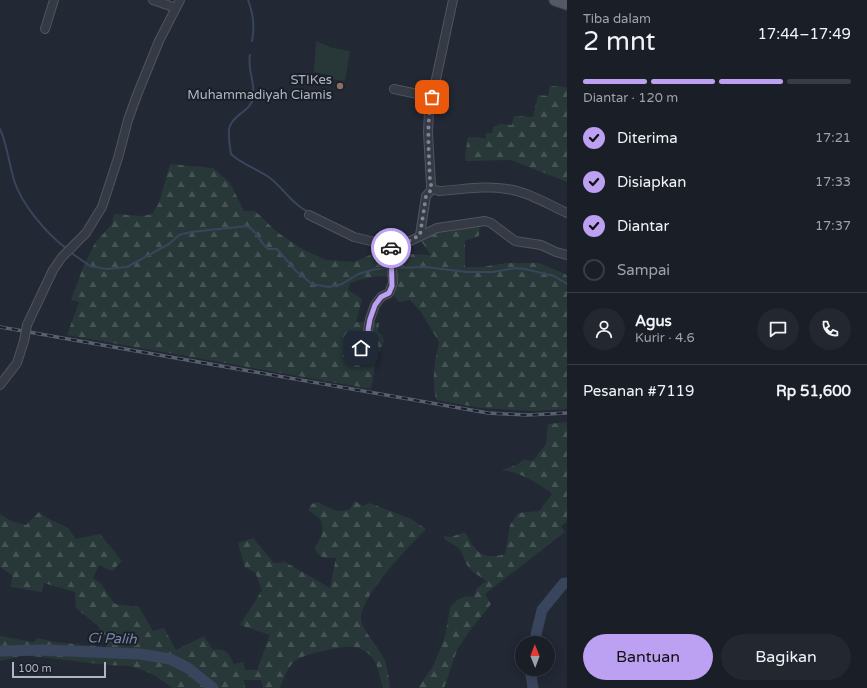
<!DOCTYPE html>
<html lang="id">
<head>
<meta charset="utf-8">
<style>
	:root { --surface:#1a1e27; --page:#23272f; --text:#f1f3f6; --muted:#9fa2a7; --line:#383c44; --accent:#bca0f2 }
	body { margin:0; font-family:"Varela Round",sans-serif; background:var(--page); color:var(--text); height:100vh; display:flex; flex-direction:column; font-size:15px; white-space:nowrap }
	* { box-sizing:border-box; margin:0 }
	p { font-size:13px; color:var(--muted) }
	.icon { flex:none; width:22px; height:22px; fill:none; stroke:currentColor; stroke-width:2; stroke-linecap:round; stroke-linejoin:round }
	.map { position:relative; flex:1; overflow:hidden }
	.panel { display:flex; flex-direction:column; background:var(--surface); width:300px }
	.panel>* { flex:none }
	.needle { width:26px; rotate:359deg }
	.fabs { position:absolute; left:515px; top:636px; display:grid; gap:8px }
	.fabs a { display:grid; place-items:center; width:40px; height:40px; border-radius:50%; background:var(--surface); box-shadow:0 2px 10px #0003,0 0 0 1px var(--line); font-size:20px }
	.scale { position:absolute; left:12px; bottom:10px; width:94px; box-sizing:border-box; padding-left:4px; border:2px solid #afb5c1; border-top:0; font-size:11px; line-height:14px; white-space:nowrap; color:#afb5c1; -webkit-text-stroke:3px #1a1f29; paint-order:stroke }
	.pin { position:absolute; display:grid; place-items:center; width:34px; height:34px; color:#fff; margin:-17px; border-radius:8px; box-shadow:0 2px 6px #0006 }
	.courier { position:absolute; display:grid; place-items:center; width:40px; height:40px; margin:-20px; border:3px solid #bca0f2; border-radius:50%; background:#fff; color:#222; box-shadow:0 1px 5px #0007 }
	.headline em { font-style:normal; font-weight:600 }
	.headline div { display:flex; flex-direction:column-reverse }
	.headline { display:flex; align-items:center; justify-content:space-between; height:68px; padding:0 16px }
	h1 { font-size:26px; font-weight:600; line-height:30px }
	.bar { display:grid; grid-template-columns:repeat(4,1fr); gap:6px 4px; align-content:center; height:48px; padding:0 16px }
	.bar i { height:5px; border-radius:3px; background:var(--line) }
	.bar .current { background:var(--accent) }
	.bar p { grid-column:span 4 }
	.line { display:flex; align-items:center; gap:10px; padding:0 16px; border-top:1px solid var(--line) }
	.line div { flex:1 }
	.round { display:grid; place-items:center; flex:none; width:42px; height:42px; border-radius:21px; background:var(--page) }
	ol { padding:0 16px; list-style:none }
	li { display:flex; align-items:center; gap:12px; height:44px }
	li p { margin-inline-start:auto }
	li .icon { padding:4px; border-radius:50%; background:var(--accent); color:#111; stroke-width:4 }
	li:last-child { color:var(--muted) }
	li i { width:22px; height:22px; border:2px solid var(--line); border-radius:50% }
	.action { display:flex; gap:8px; margin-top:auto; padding:8px 16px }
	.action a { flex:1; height:46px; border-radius:24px; background:var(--accent); color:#111; font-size:16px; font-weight:600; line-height:46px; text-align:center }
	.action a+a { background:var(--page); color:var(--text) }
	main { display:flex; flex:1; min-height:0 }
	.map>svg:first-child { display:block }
</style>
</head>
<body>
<main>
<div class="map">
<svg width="567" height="688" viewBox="0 0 567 688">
	<defs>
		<pattern id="forest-firs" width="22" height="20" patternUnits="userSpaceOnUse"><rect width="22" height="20" fill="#283839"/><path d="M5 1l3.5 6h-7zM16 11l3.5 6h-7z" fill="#455354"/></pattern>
	</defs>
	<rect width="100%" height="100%" fill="#222834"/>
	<path fill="#283839" d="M316,41l17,7 17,3 -5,30 -16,-2v-4l-15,-3z"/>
	<path fill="url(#forest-firs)" d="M550,86l16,1 1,2v93l-56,-22 -45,1 -1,-4 3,-20 18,1v-5h6l1,-6 7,-3 12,1 2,-9 19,1 5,-22 10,1z
		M170,164l43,4 17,15 14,28h11l22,21 25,17 24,11 28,2 23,-10 17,-2 15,4 22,1 -12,-17 22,-10 39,-6 -1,14 -14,5v26h17l24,-4h33l26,11 2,2v133l-33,2 -53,-3 -45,-8c-4,-23 -2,-35 3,-58l-18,-30 -11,-12 -11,2 -6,-8 2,-16c-19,-4 -27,0 -45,5l-2,7 14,9 -6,23 23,1 -1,9 4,3 2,6 -4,10 -3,2 -6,36 -304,-54 12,-33 -8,-2 13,-35 11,-22 17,-19 2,-10 29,2 9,-2 7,-11z
		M567,422v100l-6,4 4,6 -80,62 6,10 -23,29 -11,17 -13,38h-26l15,-22 8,-18 5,-16 4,-25 7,-7 9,-4 7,1 4,-9 9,-7 -14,-10 -5,-6 -6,-14 -5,-5 -12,-7v-3l7,1 14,-5c10,19 17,29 40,22l5,-29 8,-12 21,-2 13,-17c-16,-12 -32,-22 -51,-24l16,-5 6,-5 10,1 13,-17 2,-20z
		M355,501l8,5 6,-3 42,16 15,10c-14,15 -73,73 -64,95 6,13 17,24 23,37 3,8 4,18 5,27h-7c-3,-10 -5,-24 -12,-32 -4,-4 -10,-8 -16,-9 -10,-2 -53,7 -60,14 -8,6 -11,18 -15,27h-17l-2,-8h-17l1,8h-72l-19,-13 -12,-5 -12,-4 -23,-1 -83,-10 -24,6v-25l33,6 5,-4 16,4 52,5 2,-8 -11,-14 -21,-17 -1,-16 -31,-9 -2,9 -31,-5 1,-12 -12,-8v-53l11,7 15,4 13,-13 8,6 21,10 8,11 24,-5 22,27 -10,10 -13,-6 -6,13 8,6 14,20 24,3 14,24 11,-3 12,22 28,-14 9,14c14,-2 15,3 21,14l9,-2 2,8h12l13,-35 -30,-10 22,-35 -7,-18 -10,-5 -7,-24 15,-5 21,25 11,-1 45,26 6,-30c-10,0 -16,1 -21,-9 1,-5 4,-8 6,-12 5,-15 -2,-20 -13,-27l4,-6 6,-2c8,4 21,13 31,7 2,-1 4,-5 6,-8z"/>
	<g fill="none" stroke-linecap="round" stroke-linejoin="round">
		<path stroke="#39455c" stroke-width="2" d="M248,0c5,13 7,27 4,41
			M250,55c-3,15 6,29 3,43 -2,13 -19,16 -23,28 -3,5 0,21 1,28 10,10 27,15 39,24 13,10 25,29 39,34
			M0,129c7,16 9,34 14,51 7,24 33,54 53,69
			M70,252l20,14 17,3 20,-2 42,-23 10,-9 12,-3 56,-6c10,4 13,17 21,23h9l19,22 16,13 17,3 13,-3 16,-10 18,-5 14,-1
			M395,268l31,-1 41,5h26l23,-4 9,1 29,7 13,8"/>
		<path stroke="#39455c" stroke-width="11" d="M534,643l8,-33 22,-27h3
			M0,651l43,-1 97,4 30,5 18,9 25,20
			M530,669l3,19"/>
		<defs>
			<path id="minor" d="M153,0l23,8
				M453,0l-24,112 -1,20 3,54 1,3 7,2c22,-1 45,-6 68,-2 21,3 41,15 60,24
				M45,29l9,-29
				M394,89l38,8
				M309,215l45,22 37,9 11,-1 35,-17 48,-7 6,2 24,18 26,4 15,7 11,3
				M420,235l6,-39 6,-7
				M27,325l26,-55 9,-13 24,-24 16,-26 16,-49 10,-38 9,-25 22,-54 21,-41
				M361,348l4,-4 4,-9 -1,-5 2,-11 5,-14 6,-8 8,-4 4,-10 -2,-37
				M0,385l17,-22 7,-22"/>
			<path id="major" d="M555,0l12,4"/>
		</defs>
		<use href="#minor" stroke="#4f555f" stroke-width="10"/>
		<use href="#major" stroke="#3e434e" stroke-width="13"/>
		<use href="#minor" stroke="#353a45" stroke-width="8"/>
		<use href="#major" stroke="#535965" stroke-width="11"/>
		<defs>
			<path id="rail" d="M0,327l488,86 39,2 40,-2"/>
		</defs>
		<use href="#rail" stroke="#59606d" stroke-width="3.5"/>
		<use href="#rail" stroke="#1a1f29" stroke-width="2" stroke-dasharray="6" stroke-linecap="butt"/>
		<defs>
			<path id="minor-bridge" d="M24,341l3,-16"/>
		</defs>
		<use href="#minor-bridge" stroke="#4f555f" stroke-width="10" stroke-linecap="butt"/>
		<use href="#minor-bridge" stroke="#353a45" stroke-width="8"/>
	</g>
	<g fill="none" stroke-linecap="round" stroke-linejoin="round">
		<path stroke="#7e8490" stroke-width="4" stroke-dasharray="0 7.2" d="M391,248v-2l11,-1 18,-10 6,-39 6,-7 -2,-8c-1,-29 -4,-56 2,-84"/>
		<path stroke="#bca0f2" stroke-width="5" d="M361,348l4,-4 5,-9 -2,-5 2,-11 5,-14 6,-8 8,-4 3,-7 -1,-38"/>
	</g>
	<circle fill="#8d6e63" stroke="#1a1f29" stroke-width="1.5" cx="340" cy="86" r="4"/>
	<g text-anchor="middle" stroke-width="4" stroke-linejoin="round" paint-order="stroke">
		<g font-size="13" fill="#afb5c1" stroke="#1a1f29" text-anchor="end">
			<text x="332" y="84">STIKes<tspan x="332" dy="15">Muhammadiyah Ciamis</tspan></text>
		</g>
		<g font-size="14" font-style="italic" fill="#7b8aa7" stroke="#1a1f29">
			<text transform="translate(112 638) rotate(2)" y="5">Ci Palih</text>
		</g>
	</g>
</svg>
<div class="fabs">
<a><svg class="needle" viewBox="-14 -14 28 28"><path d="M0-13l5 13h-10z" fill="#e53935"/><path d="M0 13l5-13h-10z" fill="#9fa2a7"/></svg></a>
</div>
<div class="scale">100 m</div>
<div class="pin" style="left:432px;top:97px;background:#ea580c"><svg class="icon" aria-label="bag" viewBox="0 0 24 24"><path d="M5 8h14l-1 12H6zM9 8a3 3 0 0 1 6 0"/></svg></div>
<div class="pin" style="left:361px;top:348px;background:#1f2937"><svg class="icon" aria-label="home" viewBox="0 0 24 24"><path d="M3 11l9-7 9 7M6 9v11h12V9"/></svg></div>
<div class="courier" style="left:391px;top:248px"><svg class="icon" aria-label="car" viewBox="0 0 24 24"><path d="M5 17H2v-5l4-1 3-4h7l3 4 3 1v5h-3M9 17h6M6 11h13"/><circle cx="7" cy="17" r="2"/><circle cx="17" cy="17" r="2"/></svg></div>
</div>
<section class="panel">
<div class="headline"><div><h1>2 mnt</h1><p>Tiba dalam</p></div><em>17:44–17:49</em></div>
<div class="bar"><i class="current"></i><i class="current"></i><i class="current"></i><i></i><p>Diantar · 120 m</p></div>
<ol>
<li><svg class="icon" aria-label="check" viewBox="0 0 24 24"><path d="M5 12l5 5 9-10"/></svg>Diterima<p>17:21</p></li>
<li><svg class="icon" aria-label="check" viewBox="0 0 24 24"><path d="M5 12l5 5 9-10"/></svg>Disiapkan<p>17:33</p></li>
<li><svg class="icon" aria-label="check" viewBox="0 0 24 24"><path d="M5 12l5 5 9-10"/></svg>Diantar<p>17:37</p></li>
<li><i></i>Sampai</li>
</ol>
<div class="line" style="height:72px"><a class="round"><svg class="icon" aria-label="person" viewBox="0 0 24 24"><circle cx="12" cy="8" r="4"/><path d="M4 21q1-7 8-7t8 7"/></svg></a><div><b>Agus</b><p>Kurir · 4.6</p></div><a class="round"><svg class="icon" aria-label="chat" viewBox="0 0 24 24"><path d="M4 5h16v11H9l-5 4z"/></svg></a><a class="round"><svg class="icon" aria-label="phone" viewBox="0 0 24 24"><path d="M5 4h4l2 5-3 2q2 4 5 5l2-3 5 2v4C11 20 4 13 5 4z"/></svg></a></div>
<div class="line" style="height:52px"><div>Pesanan #7119</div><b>Rp 51,600</b></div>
<div class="action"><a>Bantuan</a><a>Bagikan</a></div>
</section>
</main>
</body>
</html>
